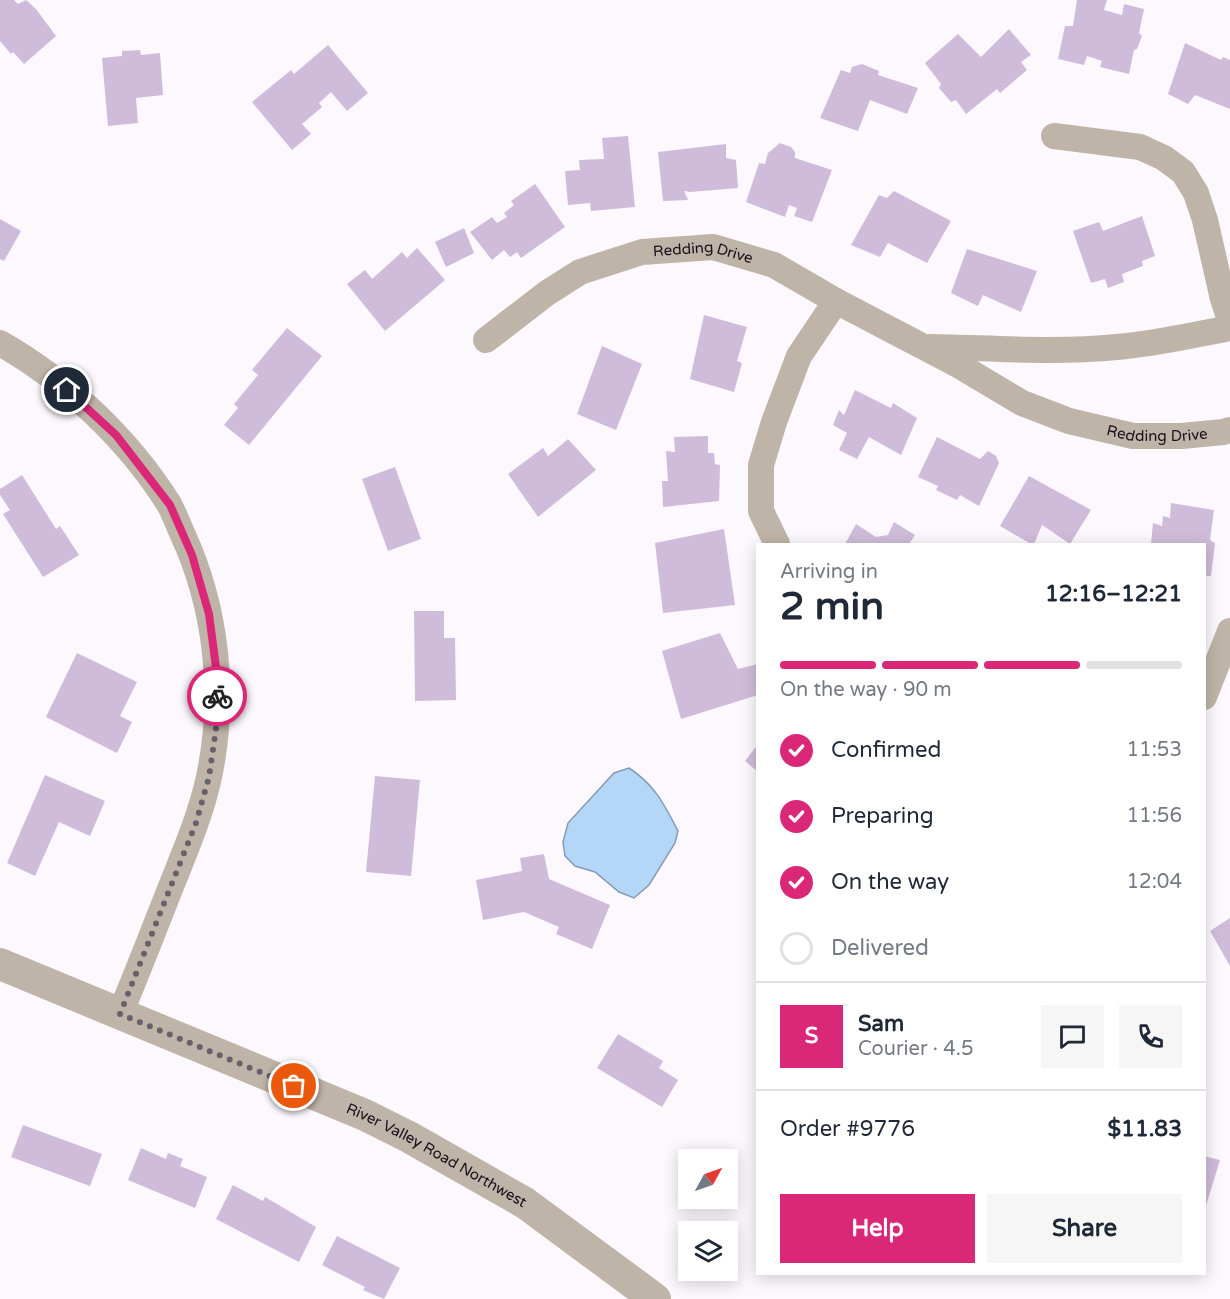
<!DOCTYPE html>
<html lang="en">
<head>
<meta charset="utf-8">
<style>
	:root { --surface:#fff; --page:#f6f6f7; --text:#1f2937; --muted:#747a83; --line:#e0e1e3; --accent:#db2777 }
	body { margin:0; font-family:"Varela Round",sans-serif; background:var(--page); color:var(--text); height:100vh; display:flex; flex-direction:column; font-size:22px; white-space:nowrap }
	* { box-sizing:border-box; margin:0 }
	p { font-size:20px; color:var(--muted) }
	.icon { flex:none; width:33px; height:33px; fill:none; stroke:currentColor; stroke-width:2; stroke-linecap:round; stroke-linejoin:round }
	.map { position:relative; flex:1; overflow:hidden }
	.sheet { position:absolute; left:756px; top:543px; width:450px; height:732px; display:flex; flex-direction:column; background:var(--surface); border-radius:0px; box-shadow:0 3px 15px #0003 }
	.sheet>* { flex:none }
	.needle { width:39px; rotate:50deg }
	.buttons { position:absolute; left:678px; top:1149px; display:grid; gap:12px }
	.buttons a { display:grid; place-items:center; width:60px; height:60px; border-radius:0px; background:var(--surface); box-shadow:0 3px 15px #0003; font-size:30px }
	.pin { position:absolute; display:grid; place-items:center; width:51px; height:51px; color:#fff; margin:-26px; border:3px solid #fff; border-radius:50%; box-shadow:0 2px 6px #0007 }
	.courier { position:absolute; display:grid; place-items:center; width:60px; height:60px; margin:-30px; border:4px solid #db2777; border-radius:50%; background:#fff; color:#222; box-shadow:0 2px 8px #0007 }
	.overview em { font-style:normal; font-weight:800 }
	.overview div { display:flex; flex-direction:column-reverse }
	.overview { display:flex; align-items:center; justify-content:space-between; height:102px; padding:0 24px }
	h1 { font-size:39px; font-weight:800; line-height:45px }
	.bar { display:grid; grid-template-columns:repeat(4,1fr); gap:9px 6px; align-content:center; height:72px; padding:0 24px }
	.bar i { height:8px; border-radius:4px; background:var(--line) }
	.bar .on { background:var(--accent) }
	.bar p { grid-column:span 4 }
	.line { display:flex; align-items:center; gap:15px; padding:0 24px; border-top:2px solid var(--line) }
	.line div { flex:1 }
	.round { display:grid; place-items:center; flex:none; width:63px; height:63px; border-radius:0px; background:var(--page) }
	ol { padding:0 24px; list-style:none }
	li { display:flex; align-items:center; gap:18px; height:66px }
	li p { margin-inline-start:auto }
	li .icon { padding:6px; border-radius:50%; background:var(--accent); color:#fff; stroke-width:4 }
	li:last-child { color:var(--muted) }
	li i { width:33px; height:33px; border:3px solid var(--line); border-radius:50% }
	.button { display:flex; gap:12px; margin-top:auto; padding:12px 24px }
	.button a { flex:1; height:69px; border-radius:0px; background:var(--accent); color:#fff; font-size:24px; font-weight:800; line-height:69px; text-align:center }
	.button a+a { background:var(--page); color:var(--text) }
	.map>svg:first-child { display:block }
</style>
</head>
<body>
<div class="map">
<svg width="1230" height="1299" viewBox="0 0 1230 1299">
	<rect width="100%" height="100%" fill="#fcf8fe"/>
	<path fill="#b5d7f7" stroke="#869bb4" stroke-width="1.5" d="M629,768c26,17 35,36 49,63l-3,12 -26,42 -15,13 -15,-6 -24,-20 -20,-6 -10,-10 -2,-14 5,-19 46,-50z"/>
	<path fill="#cfbcda" d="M0,0h14l4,4 8,-4 10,9 20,27 -32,28 -11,-12 -2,2 -11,-13z
		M1077,0h30l-3,10 18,5 2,-11 20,5 -5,24 3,3 -5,13 -3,1 -5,24 -29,-7 2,-6 -15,-5 -3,9 -26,-6 7,-33h8z
		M1009,29l22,26 -10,7 6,8 -27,23 -3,-4 -31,25 -10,-14 -5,2 -12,-14 2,-4 -16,-21 33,-29 23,23z
		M1185,43l36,17 2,-3 7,3v49l-35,-14 -7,9 -20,-10z
		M328,45l40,48 -21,18 -16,-19 -12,11 3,4 -20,17 9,10 -19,16 -40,-48 39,-32 3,4z
		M140,50l1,5 19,-2 3,42 -27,3 2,25 -30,3 -6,-68 20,-2v-5z
		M862,64l17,7 -1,4 40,13 -11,26 -37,-14 -12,31 -38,-13 21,-48 9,3 2,-6z
		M628,136l7,71 -44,4 -1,-8 -22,2 -3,-34 15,-1 -1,-10 25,-1 -2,-21z
		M780,143l11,4 4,5v6l37,12 -20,52 -18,-6 3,-8 -8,-3 -4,12 -39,-15 13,-39 6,1 3,-11z
		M726,144v14l10,2 2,28 -48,4 -6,-1 4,9 -25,1 -5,-49z
		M535,184l30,43 -44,31 -4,-6 -7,5 -6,-7 -12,10 -22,-28 22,-15 5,6 10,-6 -3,-4 10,-8 -3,-4z
		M894,191l57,30 -24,42 -39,-20 -8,14 -29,-12 28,-50 8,3z
		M1142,216l13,40 -13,5 1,5 -21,8 2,8 -16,6 -3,-9 -14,4 -18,-52 26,-9 4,9z
		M0,219l21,12 -17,30 -4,-2z
		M464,228l10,25 -28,14 -11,-25z
		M417,248l28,32 -60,51 -38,-47 18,-14 7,9 30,-27 5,6z
		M967,249l70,22 -16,41 -38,-17 -5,11 -27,-13z
		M704,315l43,12 -10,34 5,2 -8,29 -44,-13z
		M287,328l35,28 -73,89 -25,-20 14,-17 -4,-4 24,-29 -6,-5z
		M602,346l40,18 -26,66 -39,-16z
		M855,390l36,18 2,-5 24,15 -16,37 -32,-18 -12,22 -18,-9 8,-17 -14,-8 6,-15 5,5z
		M708,436v17h6l1,11 5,1 -1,36 -56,6 -1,-26h6l-2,-30 9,1 -1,-15z
		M937,437l43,22 8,-8 8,5 3,7 -20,43 -19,-11 -3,5 -21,-10 2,-4 -20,-9z
		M568,439l28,31 -58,47 -30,-43 35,-26 5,8z
		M395,467l26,72 -33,12 -26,-72z
		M22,475l34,54 4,-3 19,29 -36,22 -40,-63 7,-4 -10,-15v-6z
		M1029,476l62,34 -21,34 -28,-19 -8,19h-3l-31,-18z
		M1171,503l43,7 -4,30 5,3 -4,33h-7v-32h-53l2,-21 9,3 1,-10 7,2z
		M894,522l21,13 -6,9h-64l11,-20 20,13 12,-2z
		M724,529l11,76 -72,8 -8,-70z
		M414,611h30v27h11l1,62 -41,1z
		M720,633l18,36 20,-5v31l-77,24 -19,-68z
		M77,653l60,29 -17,34 12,6 -15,31 -71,-36z
		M758,744v28l-13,-11z
		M45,775l60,26 -15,35 -31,-14 -24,54 -28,-13z
		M375,776l45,4 -9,96 -45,-4z
		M544,854l5,25 61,26 -18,44 -36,-15 3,-7 -35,-15 -41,8 -7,-40 46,-9 -2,-13z
		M1230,918v48l-20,-35z
		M618,1034l45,27 -4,7 19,12 -16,27 -65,-39z
		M23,1125l79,29 -12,32 -79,-29z
		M141,1148l25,11 2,-6 15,6 -3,7 27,11 -12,31 -67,-28z
		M1204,1156l16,4 -15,49h-1z
		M233,1185l30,16 2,-4 51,30 -17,35 -83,-43z
		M337,1236l63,32 -16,31 -21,-9 2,-3 -43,-22z"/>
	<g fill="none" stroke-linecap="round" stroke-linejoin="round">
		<g stroke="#bfb4a8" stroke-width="26">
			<path d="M1054,136l86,11 24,11 19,14 13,21 9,27 18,79 7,21"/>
			<path id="s1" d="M486,340l61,-47 33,-21 62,-20 71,-5 61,18 62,36 124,65 62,37 47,18 64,15h49l41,-4 7,-2"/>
			<path d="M0,343c67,38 128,96 169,161 5,9 9,20 13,29 35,75 44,163 27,244 -8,37 -23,72 -37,107 -17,43 -34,87 -52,130"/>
			<path d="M930,347c62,1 125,6 187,0 38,-3 76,-12 113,-19"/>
			<path d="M777,544l-16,-33v-46l13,-43 25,-66 37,-55"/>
			<path d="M1204,697l26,-66"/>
		</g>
		<path stroke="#bfb4a8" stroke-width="32" id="s2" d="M0,964l365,151 44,22 116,66 130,96"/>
	</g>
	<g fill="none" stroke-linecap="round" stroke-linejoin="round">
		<path stroke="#676169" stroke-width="6" stroke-dasharray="0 10.8" d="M217,696l-1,33 -7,48 -13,46 -76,191 174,72"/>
		<path stroke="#db2777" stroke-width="8" d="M67,390l49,45 54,70 22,50 17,59 8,61v21"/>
	</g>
	<g text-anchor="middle" stroke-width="5" stroke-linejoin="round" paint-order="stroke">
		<g font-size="15" fill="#170f19" stroke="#fff">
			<text dy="5" stroke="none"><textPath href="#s1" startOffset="243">Redding Drive</textPath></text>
			<text dy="5" stroke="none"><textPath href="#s1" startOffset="740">Redding Drive</textPath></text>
			<text dy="5" stroke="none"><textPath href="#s2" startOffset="477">River Valley Road Northwest</textPath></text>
		</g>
	</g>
</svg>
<div class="buttons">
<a><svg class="needle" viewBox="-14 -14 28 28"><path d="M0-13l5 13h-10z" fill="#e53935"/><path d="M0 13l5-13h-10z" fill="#747a83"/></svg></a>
<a><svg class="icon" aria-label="layers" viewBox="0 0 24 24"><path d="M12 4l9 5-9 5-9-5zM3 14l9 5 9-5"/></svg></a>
</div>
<div class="pin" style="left:294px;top:1086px;background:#ea580c"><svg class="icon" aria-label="bag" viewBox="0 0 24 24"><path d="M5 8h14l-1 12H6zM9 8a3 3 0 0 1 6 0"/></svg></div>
<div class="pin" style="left:67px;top:390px;background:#1f2937"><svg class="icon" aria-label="home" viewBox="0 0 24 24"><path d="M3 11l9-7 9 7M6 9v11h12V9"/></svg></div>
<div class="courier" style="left:217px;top:696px"><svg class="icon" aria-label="bike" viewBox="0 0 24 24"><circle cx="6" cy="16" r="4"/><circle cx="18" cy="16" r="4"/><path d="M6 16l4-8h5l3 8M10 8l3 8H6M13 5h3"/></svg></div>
<section class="sheet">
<div class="overview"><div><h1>2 min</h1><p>Arriving in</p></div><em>12:16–12:21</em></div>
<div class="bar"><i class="on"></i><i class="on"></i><i class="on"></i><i></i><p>On the way · 90 m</p></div>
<ol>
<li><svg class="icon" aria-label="check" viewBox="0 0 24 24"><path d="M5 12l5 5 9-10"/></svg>Confirmed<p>11:53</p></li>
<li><svg class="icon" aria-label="check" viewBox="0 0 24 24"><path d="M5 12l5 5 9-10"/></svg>Preparing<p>11:56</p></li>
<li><svg class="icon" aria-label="check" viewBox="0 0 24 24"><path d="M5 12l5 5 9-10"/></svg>On the way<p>12:04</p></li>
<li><i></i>Delivered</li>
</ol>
<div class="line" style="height:108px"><b class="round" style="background:var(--accent);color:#fff">S</b><div><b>Sam</b><p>Courier · 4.5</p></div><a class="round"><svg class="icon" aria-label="chat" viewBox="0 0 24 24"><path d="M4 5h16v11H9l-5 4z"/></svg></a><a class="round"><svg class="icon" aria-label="phone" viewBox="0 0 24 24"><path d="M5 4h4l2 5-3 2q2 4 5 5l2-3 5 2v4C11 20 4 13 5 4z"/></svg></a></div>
<div class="line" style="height:78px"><div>Order #9776</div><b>$11.83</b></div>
<div class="button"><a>Help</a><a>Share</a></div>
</section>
</div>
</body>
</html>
